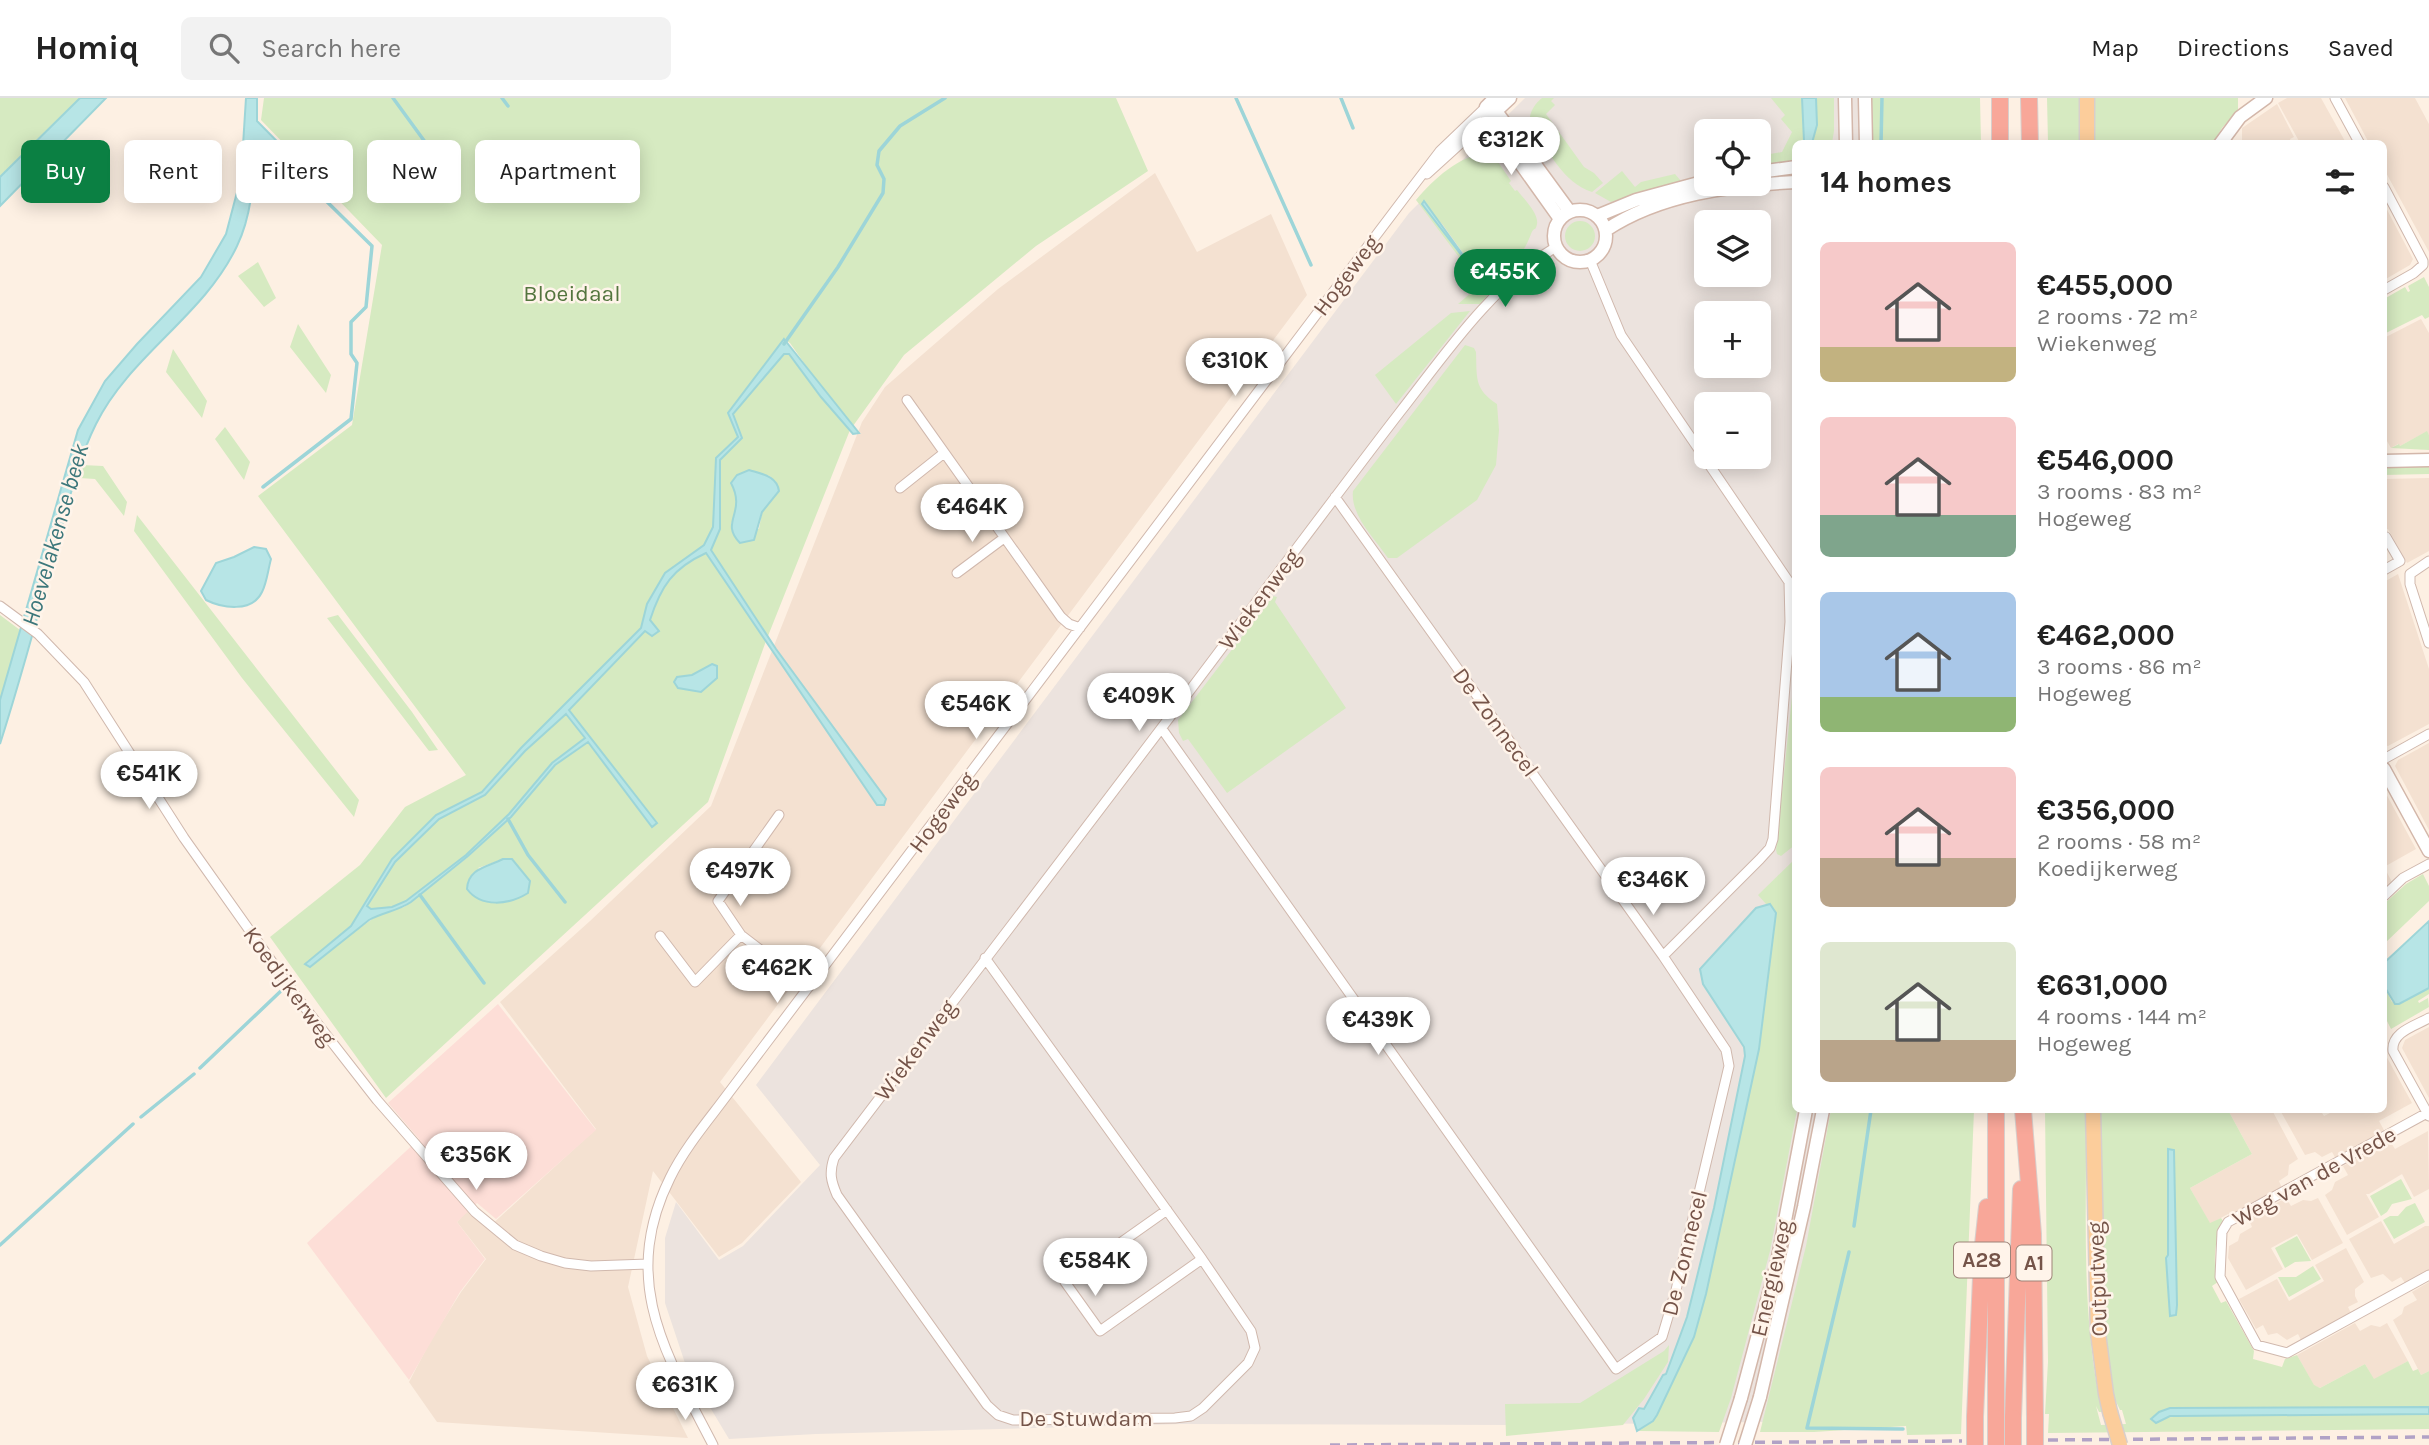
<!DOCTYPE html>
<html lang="en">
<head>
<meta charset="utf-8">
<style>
	body { margin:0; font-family:Karla,sans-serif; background:#f2f2f2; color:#222; height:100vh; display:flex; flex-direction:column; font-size:26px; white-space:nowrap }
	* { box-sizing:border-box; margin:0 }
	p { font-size:23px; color:#767676 }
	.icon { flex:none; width:38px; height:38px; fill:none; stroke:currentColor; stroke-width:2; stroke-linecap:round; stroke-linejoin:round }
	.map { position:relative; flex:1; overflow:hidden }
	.drawer { position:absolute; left:1792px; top:42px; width:595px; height:973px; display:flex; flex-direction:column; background:#fff; border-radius:10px; box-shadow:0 4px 18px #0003 }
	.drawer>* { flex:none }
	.top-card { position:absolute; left:21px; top:42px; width:665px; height:63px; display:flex; gap:14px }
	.buttons { position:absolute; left:1694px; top:21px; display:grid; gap:14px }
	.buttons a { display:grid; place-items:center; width:77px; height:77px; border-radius:10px; background:#fff; box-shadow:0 4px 18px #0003; font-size:35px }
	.price { position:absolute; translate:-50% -60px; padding:0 16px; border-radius:24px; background:#fff; color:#222; font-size:23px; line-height:46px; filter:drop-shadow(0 2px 4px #0008) }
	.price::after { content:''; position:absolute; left:50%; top:42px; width:21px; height:16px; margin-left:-10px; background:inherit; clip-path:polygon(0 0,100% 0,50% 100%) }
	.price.on { background:#0b8043; color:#fff }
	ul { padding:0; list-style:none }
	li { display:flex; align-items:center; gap:21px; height:175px; padding:0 28px }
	li span { display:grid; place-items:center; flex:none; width:196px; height:140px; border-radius:10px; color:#555 }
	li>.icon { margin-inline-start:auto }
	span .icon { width:84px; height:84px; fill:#fffc; stroke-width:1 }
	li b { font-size:30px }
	h2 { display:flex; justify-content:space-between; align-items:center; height:84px; padding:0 28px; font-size:30px }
	.pill { padding:0 24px; border-radius:10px; background:#fff; box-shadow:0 4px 18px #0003; font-size:24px; line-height:63px }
	.pill.on { background:#0b8043; color:#fff }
	header { display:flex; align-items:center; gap:42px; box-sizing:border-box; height:98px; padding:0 35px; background:#fff; border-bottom:2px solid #e0e0e0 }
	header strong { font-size:33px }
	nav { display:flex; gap:38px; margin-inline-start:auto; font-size:24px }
	.search { width:490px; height:63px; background:#f2f2f2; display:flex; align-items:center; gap:18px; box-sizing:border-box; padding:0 24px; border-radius:10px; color:#767676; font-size:26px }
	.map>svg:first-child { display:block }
	.residential { fill:#f4e1d1 }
	.commercial { fill:#fdded7 }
	.industrial { fill:#ece3de; fill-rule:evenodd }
	.green { fill:#d6eac1; fill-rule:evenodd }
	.water { fill:#b7e5e6; stroke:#9dd5d8; stroke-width:2; fill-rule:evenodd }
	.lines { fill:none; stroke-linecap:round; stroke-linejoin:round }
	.stream { stroke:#9dd5d8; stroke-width:3.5 }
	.street-casing { stroke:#d0b8ad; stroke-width:11 }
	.secondary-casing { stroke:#d3b7aa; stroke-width:15 }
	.primary-casing { stroke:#d8cfcc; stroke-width:17 }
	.highway-casing { stroke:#d8cfcc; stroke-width:18 }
	.street { stroke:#fff; stroke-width:9 }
	.secondary { stroke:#fff; stroke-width:12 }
	.primary { stroke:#fccd9b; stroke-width:14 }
	.highway { stroke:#f8a799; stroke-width:16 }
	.rail { stroke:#b1a2c6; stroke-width:3.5; stroke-dasharray:10 7; stroke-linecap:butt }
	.secondary-bridge-casing { stroke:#d3b7aa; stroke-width:15; stroke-linecap:butt }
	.primary-bridge-casing { stroke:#d8cfcc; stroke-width:17; stroke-linecap:butt }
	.highway-bridge-casing { stroke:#d8cfcc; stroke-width:18; stroke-linecap:butt }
	.secondary-bridge { stroke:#fff; stroke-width:12 }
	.primary-bridge { stroke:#fccd9b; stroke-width:14 }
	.highway-bridge { stroke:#f8a799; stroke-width:16 }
	.labels { text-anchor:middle; stroke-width:5; stroke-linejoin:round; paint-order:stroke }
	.shield { fill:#fff4ea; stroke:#9e8479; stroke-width:2 }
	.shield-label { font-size:21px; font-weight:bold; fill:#755449 }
	.street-label { font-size:23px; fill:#755449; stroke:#fff4ea }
	.park-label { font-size:23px; fill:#54753e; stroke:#fff4ea }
	.water-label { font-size:24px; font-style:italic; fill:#3c777b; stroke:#fff4ea }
</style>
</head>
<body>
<header>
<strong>Homiq</strong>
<div class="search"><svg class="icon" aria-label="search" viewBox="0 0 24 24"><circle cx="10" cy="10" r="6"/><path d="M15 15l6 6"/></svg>Search here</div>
<nav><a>Map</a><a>Directions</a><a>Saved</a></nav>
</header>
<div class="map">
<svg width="2429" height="1347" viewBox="0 0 2429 1347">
	<rect width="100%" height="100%" fill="#fdf0e3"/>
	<path class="residential" d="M2287 0H2321L2346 45H2300L2278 5Z
		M2345 0H2415L2429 26V154L2384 71V46L2369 45Z
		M2277 6 2294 39 2290 41 2292 45H2242V30Z
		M1155 75 1197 154 1271 116 1307 197 720 984 801 1084 742 1145 719 1159 653 1073 628 1189 647 1258 688 1340 437 1324 409 1284 431 1242 461 1194 486 1161 457 1124 467 1113 488 1130 596 1031 500 904 590 823 711 708 862 324 885 289 998 191Z
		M2384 106 2413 161 2410 167 2384 182Z
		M2421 221 2429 235V337L2426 334 2400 348 2398 346 2391 350 2384 338V240Z
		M2429 380V453L2407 465 2388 431 2384 432V381Z
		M2398 476 2429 571V626L2388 648 2384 647V484Z
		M2429 645V732L2395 668 2398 662Z
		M2384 692 2416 751 2384 769 2392 784 2384 792Z
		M2429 929V1000L2402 950 2405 942Z
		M2385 956 2412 1005 2379 1023 2385 1034 2336 1061 2332 1054 2322 1059 2315 1054 2305 1057 2280 1012H2320L2324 1018 2336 1012H2384V957Z
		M2228 1012H2272L2298 1061 2289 1067 2288 1077 2279 1083 2282 1090 2230 1118 2228 1116 2210 1126 2190 1090 2252 1056Z
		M2428 1033 2429 1091 2414 1099 2402 1076 2369 1096H2366L2379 1119 2347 1137 2325 1097 2332 1092 2335 1084 2348 1077 2343 1068 2390 1043 2395 1051Z
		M2286 1100 2291 1108 2303 1102 2311 1103 2318 1100 2343 1145 2312 1162 2297 1136 2271 1150 2283 1171 2246 1192 2228 1160 2229 1148 2238 1143 2240 1136 2252 1129 2248 1120Z
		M2381 1123 2394 1146 2425 1128H2429V1172L2405 1185 2401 1179 2392 1184 2383 1176 2371 1180 2349 1141Z
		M2346 1150 2364 1184 2355 1191V1198L2358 1204 2348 1209 2351 1215 2301 1242 2298 1236 2287 1242 2277 1235 2268 1237 2263 1227 2256 1231 2239 1201 2277 1181 2289 1203 2324 1183 2315 1167Z
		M2429 1184V1273L2421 1277 2393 1222 2402 1216 2404 1209 2417 1202 2412 1194Z
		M2355 1225 2360 1233 2371 1227 2380 1229 2387 1225 2408 1263 2374 1282 2365 1266 2320 1290 2314 1288 2297 1257Z"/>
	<path class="commercial" d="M498 906 596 1032 496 1121 477 1105 457 1124 485 1161 460 1194 409 1282 307 1145 419 1041 388 1005Z"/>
	<path class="industrial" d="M1525 0H1952L1953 45 1796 46V1012H1942L1936 1322 1514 1327 1181 1326 816 1336 729 1341 687 1271 665 1205V1140L676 1104 719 1162 743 1148 820 1067 756 987 1409 115ZM1706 33H1759V86H1706ZM1706 124H1759V177H1706ZM1706 215H1759V268H1706ZM1706 306H1759V359H1706Z"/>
	<path class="green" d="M0 0H80L0 79Z
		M264 0H1116L1148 73 1036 148 904 257 853 328 823 292 790 245 784 241 728 315 738 340 716 360 713 429 704 447 665 475 647 506 641 530 521 650 482 694 436 717 392 761 351 828 306 866 380 816 404 809 411 804 468 759 511 719 555 667 589 643 652 729 656 725 569 612 645 533H659L650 522C661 487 673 470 707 455L766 543 708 704 386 1000 270 839 360 767 405 709 466 677 258 398 352 327 382 147 261 22ZM503 761 525 797 478 770Z
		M1542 0H1554L1551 3 1555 7 1546 16 1584 69 1594 75 1603 85 1592 94C1563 85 1548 52 1531 27 1527 18 1534 6 1542 0Z
		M1771 0H1834V33L1832 45 1796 46 1795 66 1759 71V58L1782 54 1792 34 1781 21 1785 17Z
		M1872 0H1980L1981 45H1873Z
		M2047 0H2082L2081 45H2048Z
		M2094 0H2238V12L2222 30 2213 45 2093 46Z
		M1488 55 1494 58 1511 83 1509 85 1515 93 1517 92C1523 100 1539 115 1537 126 1535 135 1535 127 1531 136 1528 144 1524 152 1518 160L1512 152 1508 156 1518 161 1480 206H1458L1480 187 1416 102C1434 81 1459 57 1488 55ZM1422 105 1443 127 1486 187 1484 189Z
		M1622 73 1635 89 1641 84 1675 76 1681 83 1611 104 1595 95Z
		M1565 138a15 15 0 1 1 30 0a15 15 0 1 1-30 0Z
		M258 164 276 200 264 209 238 178Z
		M2424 179 2429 189V219L2425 221 2422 217 2384 236V201L2405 189 2408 194 2410 193 2408 188Z
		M1470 213 1396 306 1375 277 1451 215Z
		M298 226 331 277 326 295 290 249Z
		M1465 247 1474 250 1476 254C1477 280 1474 291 1497 306L1499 332 1496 367 1477 402 1397 460H1388C1375 441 1350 417 1353 393Z
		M173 251 207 303 202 320 166 274Z
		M789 255 821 299 850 332 768 538 711 452 720 431V362L742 340 733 316 784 256ZM749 373 770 378 779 393 762 414 759 431 731 426C738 410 739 401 731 385L737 377Z
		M225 329 250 364 244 382 215 341Z
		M2427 333 2429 337V352L2391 350 2399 346 2400 348Z
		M82 367 103 368 127 404 124 418 95 381 79 380Z
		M2429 368V376L2384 377V369Z
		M137 417 359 702 354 719 242 580 134 433Z
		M1273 498 1277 499 1275 504 1346 610 1227 695 1188 641 1183 643 1179 635 1178 622Z
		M0 517 20 532 0 602Z
		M338 517 412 614 438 652 429 653 327 520Z
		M1795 570V747L1781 758 1777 756 1776 752Z
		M566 615 586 640 552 665 509 716 466 757 406 803 392 809 370 811 367 808 395 764 439 721 485 697 525 653Z
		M1795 761 1797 1012 1770 1153 1731 1300 1719 1334 1639 1333 1641 1329 1650 1325 1657 1317 1694 1239 1706 1196 1759 951 1776 815 1770 806H1766L1758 797Z
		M2423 776 2429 788V803L2384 846V806L2406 786Z
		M2384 888 2392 904 2400 906 2429 890V896L2418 903 2419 905 2428 900 2429 909 2391 931 2384 917Z
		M1831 1012H1974L1961 1336 1907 1337 1906 1328 1814 1334H1760L1806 1148Z
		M2045 1012H2086C2087 1112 2080 1215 2102 1314H2099L2096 1308 2101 1327 2126 1326 2122 1312H2120L2112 1295 2104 1237 2099 1012H2228L2252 1056 2190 1090 2210 1125 2221 1120 2223 1123C2215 1138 2212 1168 2218 1184L2212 1188 2221 1205 2226 1203 2254 1253 2253 1261 2282 1269 2285 1261 2297 1257 2314 1287 2320 1290 2365 1266 2374 1281 2408 1263 2413 1273 2418 1271 2421 1277 2429 1273V1309L2169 1310 2163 1312 2151 1320 2219 1317 2429 1316V1331L2048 1335 2049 1316H2045L2048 1264Z
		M2401 1081 2412 1101 2392 1106 2387 1114 2381 1118 2370 1098Z
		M2415 1105 2425 1124 2394 1141 2383 1122 2390 1118H2398L2406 1109Z
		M2297 1138 2311 1163 2295 1164 2285 1170 2275 1150Z
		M2313 1168 2321 1181 2289 1199 2278 1179H2296Z
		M1669 1247 1668 1264 1644 1301 1623 1327 1506 1338 1505 1306 1580 1305 1664 1253Z"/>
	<path class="water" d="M80 0H106L0 108V79Z
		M246 0H257V23L322 89 310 99 255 50C254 83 251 119 237 148 204 218 130 257 96 326 77 364 68 407 57 447 39 514 21 580 0 646V602L78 332 105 283 137 246 201 179 226 136 241 79Z
		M1802 0H1816L1817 27 1812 45H1805L1804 43Z
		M1424 103 1486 189 1422 106Z
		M784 241 859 335 853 336 821 299 789 256H784L733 316 742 340 720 362V431L711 452 776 551 886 701 884 707H877L706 455C673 470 661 488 650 522L659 533 652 538 645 533 569 612 657 725 652 729 588 644 555 667 511 719 468 758 411 804C398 813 383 814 369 822L310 869 305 866 351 828 392 761 436 717 482 694 521 650 641 530 647 506 665 475 704 447 713 429 716 360 738 339 728 315ZM566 616 585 640 552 665 509 716 466 757 406 803 392 809 371 811 367 808 395 764 439 721 485 697 525 653Z
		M749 372C762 376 777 378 779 393L762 414 754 442 740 445C719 424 747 415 731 385L737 377Z
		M254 449 266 451 271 461C268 472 267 484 262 494 252 515 222 510 206 502L201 493 216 465 234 459Z
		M712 566 717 568V580L701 594 678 590 674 584 677 579 692 577Z
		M503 761H512L530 783 528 795C509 807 481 810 467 791 468 770 488 769 503 761Z
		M1770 806 1776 815 1759 951 1706 1196 1694 1239 1657 1317 1653 1323 1637 1333 1633 1320 1639 1310 1644 1311 1663 1277 1666 1276 1687 1219 1714 1110 1745 958 1744 949 1703 886 1700 871 1756 810Z
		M2429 823V890L2399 906H2395L2384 888V865Z
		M2168 1051 2174 1052 2177 1207 2176 1217 2170 1218 2166 1160 2168 1157Z
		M2429 1309V1316L2178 1318H2170L2156 1325 2151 1321 2159 1314 2170 1310Z"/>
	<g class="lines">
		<path class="stream" d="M393 0 428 48
			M502 0 508 8
			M1236 0 1311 167
			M1341 0 1353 30
			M1881 46 1882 0
			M784 246 838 169 883 95 884 81 877 67 879 53 900 28 945 0
			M263 389 351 321 357 265 351 256V224L366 209 372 148 313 90
			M508 721 528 757 565 804
			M420 797 484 885
			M200 970 283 891
			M141 1019 194 976
			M1854 1128 1871 1012
			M0 1147 133 1026
			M1849 1154 1807 1330 1903 1331"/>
		<g class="street-casing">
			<path id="street" d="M2335 0 2360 46
				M1427 76 1492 17
				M2384 89 2423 163V167L2414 175 2384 192
				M1590 162 1621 237 1789 484 1790 524 1773 741 1770 750 1760 761 1663 858
				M907 302 1061 519 1069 526 1080 530
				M900 390 944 355
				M2384 440 2386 439 2400 463 2384 472
				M957 475 1004 440
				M2410 476V486L2429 545
				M2410 476 2429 463
				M0 508 38 536 84 584 184 740 299 902 377 1002 475 1114 515 1147 541 1158 565 1165 591 1168 648 1166
				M1162 631 1616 1271 1662 1239 1676 1192 1729 968 1726 952 1663 858 1335 399
				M2384 661 2429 636
				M779 717 718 803 741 837 809 889
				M2384 798 2403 780 2429 766
				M660 838 695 884 741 837
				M985 860 1202 1161 1251 1233 1255 1250 1248 1265 1203 1310 1191 1318 1175 1320 1013 1322 998 1317 987 1307 837 1097C831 1083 829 1075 834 1060 979 869 1126 679 1269 487 1313 429 1356 371 1400 314 1446 255 1491 188 1556 149
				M2429 920C2415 928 2391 934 2393 953L2429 1018
				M2427 1015 2228 1124 2222 1134 2220 1179 2257 1247 2287 1255 2429 1177
				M1167 1112 1065 1184 1100 1233 1202 1161
				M713 1347C666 1256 619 1183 670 1080 682 1055 701 1031 718 1009L1408 95 1440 53 1486 9"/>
		</g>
		<g class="secondary-casing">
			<path id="secondary" d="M1495 0 1486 9 1488 20 1560 121
				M1845 0 1846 46
				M1865 0 1866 46
				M1486 9 1496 13 1570 114
				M1496 13 1510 0
				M2220 46 2240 19 2266 0
				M1759 74 1796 69
				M1554 138a26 26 0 1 1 52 0a26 26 0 1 1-52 0Z
				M1597 118 1636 102 1706 83
				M1606 132C1660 96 1732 87 1796 84
				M2384 363 2429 362
				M2384 671 2429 753
				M1760 1299 1804 1109 1823 1012
				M1741 1300 1777 1165 1806 1012"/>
		</g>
		<g class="primary-casing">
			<path id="primary" d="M2087 46V0
				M2093 1012 2098 1235 2106 1296 2110 1314"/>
		</g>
		<g class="highway-casing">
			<path id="highway" d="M2000 0V46
				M2029 0 2030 46
				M1996 1012V1320
				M2023 1012 2033 1136 2035 1320
				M1975 1319 1982 1156 1987 1109
				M2013 1320 2021 1091"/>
		</g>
		<use href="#street" class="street"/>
		<use href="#secondary" class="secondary"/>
		<use href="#primary" class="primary"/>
		<use href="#highway" class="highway"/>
		<path class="rail" d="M2048 1342 2429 1339
			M1330 1347 1962 1343"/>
		<g class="secondary-bridge-casing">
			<path id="secondary-bridge" d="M1726 1347 1741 1300
				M1745 1347 1760 1299"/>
		</g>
		<g class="primary-bridge-casing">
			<path id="primary-bridge" d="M2110 1314 2120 1347"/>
		</g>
		<g class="highway-bridge-casing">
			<path id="highway-bridge" d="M2035 1320V1347
				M1975 1347V1319
				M1996 1347V1320
				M2013 1347V1320"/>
		</g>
		<use href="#secondary-bridge" class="secondary-bridge"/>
		<use href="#primary-bridge" class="primary-bridge"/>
		<use href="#highway-bridge" class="highway-bridge"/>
	</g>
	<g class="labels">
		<g class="shield">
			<rect x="1954" y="1144.5" width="56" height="35" rx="5"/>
			<rect x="2016.5" y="1147.5" width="35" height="35" rx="5"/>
		</g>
		<g class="shield-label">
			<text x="1982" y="1169">A28</text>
			<text x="2034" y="1172">A1</text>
		</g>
		<g class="street-label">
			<text transform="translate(1346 177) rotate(-53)" y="8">Hogeweg</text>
			<text transform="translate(1259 501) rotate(-53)" y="8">Wiekenweg</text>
			<text transform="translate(1496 624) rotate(54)" y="8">De Zonnecel</text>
			<text transform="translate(942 714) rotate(-53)" y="8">Hogeweg</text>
			<text transform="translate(290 888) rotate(54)" y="8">Koedijkerweg</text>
			<text transform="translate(915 952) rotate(-53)" y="8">Wiekenweg</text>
			<text transform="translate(2314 1078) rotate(-29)" y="8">Weg van de Vrede</text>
			<text transform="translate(1684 1155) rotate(-76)" y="8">De Zonnecel</text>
			<text transform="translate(1771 1180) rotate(-77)" y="8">Energieweg</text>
			<text transform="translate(2097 1181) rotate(-92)" y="8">Outputweg</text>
			<text x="1086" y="1328">De Stuwdam</text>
		</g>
		<g class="park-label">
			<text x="572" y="203">Bloeidaal</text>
		</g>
		<g class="water-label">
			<text transform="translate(55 437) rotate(-74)" y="8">Hoevelakense beek</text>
		</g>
	</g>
</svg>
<div class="buttons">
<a><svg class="icon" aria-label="locate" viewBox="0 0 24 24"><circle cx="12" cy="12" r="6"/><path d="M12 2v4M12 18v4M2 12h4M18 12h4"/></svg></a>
<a><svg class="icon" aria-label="layers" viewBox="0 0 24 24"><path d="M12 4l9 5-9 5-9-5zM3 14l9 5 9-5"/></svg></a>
<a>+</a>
<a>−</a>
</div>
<b class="price" style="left:1511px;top:79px">€312K</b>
<b class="price on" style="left:1505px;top:211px">€455K</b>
<b class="price" style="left:1235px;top:300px">€310K</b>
<b class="price" style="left:972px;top:446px">€464K</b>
<b class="price" style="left:1139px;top:635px">€409K</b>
<b class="price" style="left:976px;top:643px">€546K</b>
<b class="price" style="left:149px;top:713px">€541K</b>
<b class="price" style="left:740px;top:810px">€497K</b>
<b class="price" style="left:1653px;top:819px">€346K</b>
<b class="price" style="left:777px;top:907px">€462K</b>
<b class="price" style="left:1378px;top:959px">€439K</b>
<b class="price" style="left:476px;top:1094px">€356K</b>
<b class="price" style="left:1095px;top:1200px">€584K</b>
<b class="price" style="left:685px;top:1324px">€631K</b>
<div class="top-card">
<a class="pill on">Buy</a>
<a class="pill">Rent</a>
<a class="pill">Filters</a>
<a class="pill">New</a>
<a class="pill">Apartment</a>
</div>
<section class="drawer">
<h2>14 homes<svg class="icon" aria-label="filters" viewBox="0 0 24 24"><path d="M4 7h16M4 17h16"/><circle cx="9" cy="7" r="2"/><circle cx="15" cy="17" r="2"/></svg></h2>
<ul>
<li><span style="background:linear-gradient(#f6c9c9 75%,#c2b280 0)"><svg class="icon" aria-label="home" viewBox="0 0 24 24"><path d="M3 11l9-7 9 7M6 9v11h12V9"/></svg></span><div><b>€455,000</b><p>2 rooms · 72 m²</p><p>Wiekenweg</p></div></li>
<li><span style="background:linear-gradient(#f6c9c9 70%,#7fa58c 0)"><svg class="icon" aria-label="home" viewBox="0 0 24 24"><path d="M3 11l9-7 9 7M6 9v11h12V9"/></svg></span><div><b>€546,000</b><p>3 rooms · 83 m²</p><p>Hogeweg</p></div></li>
<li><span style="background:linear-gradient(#a9c7e8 75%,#8fb573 0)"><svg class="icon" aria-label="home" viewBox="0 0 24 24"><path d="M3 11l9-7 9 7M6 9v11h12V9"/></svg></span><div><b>€462,000</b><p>3 rooms · 86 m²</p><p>Hogeweg</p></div></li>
<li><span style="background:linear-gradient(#f6c9c9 65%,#b9a48a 0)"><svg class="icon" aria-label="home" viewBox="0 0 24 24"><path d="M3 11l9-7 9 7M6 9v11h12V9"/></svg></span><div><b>€356,000</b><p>2 rooms · 58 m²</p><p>Koedijkerweg</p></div></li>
<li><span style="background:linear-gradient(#dfe7d0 70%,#b9a48a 0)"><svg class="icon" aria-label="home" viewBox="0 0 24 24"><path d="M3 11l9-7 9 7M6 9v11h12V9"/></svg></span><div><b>€631,000</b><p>4 rooms · 144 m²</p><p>Hogeweg</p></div></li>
</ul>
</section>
</div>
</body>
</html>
